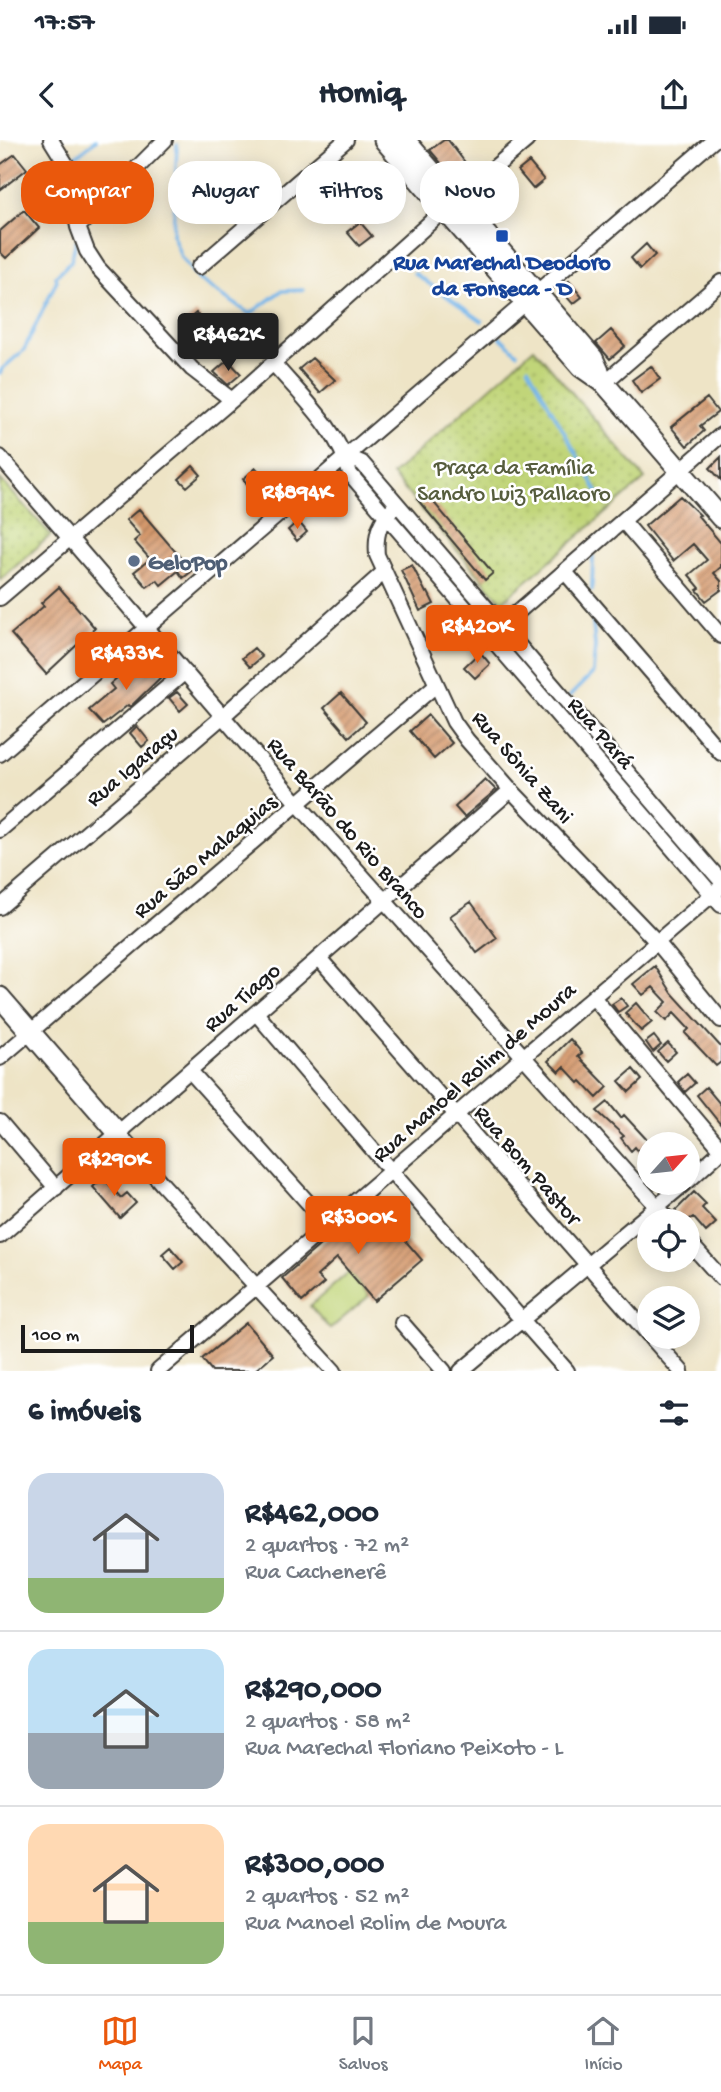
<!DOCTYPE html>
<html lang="pt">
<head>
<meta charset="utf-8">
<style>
	body { margin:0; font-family:"Gochi Hand",sans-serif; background:#f2f2f3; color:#1f2937; height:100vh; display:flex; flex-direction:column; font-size:26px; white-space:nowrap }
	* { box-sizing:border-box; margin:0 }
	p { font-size:23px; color:#747a83 }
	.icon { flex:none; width:38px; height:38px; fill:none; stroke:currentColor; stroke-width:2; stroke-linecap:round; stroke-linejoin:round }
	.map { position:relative; height:1231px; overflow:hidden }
	.details { display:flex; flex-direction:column; background:#fff; flex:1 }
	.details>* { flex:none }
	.hud { position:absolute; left:21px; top:21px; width:679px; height:63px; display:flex; gap:14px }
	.needle { width:46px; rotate:63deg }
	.tools { position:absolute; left:637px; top:992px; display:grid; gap:14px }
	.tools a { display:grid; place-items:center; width:63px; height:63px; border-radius:50%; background:#fff; box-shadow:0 4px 18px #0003; font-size:35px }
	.scale { position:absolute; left:21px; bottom:18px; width:173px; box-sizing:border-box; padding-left:7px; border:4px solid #1c1c1c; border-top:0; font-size:19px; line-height:24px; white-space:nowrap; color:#1c1c1c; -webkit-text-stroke:5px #fff; paint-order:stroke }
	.price { position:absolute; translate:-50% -60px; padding:0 16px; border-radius:7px; background:#ea580c; color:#fff; font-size:23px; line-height:46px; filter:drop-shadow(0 2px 4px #0008) }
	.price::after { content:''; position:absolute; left:50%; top:42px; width:21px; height:16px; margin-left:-10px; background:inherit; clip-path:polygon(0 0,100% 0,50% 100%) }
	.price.active { background:#222; color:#fff }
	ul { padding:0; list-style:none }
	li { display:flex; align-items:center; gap:21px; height:175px; padding:0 28px }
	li+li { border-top:2px solid #e0e1e3 }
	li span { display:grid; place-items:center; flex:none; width:196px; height:140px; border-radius:21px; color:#555 }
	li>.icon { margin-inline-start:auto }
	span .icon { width:84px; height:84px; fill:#fffc; stroke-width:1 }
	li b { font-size:30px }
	h2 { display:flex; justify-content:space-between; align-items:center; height:84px; padding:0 28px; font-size:30px }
	.chip { padding:0 24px; border-radius:28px; background:#fff; box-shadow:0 4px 18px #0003; font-size:24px; line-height:63px }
	.chip.active { background:#ea580c; color:#fff }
	.status { display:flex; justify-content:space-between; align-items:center; height:49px; padding:0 35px; background:#fff; direction:ltr }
	.status svg { height:19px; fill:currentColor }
	header { display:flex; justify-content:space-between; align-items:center; height:91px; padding:0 28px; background:#fff; font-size:32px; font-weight:700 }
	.dock { display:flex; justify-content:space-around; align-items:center; height:98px; border-top:2px solid #e0e1e3; background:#fff; font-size:19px; color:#747a83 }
	.dock a { display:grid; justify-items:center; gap:4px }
	.dock .active { color:#ea580c }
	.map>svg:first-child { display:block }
	.grass { fill:url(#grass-dots); stroke:#6e784a; stroke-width:2 }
	.pitch { fill:#c1d579; stroke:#6e784a; stroke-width:2 }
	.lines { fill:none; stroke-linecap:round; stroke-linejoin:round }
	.stream { stroke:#76b6ea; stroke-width:3.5 }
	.building { fill:url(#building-hatch) }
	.street-casing { stroke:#3c3a36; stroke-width:18 }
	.secondary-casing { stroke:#3c3a36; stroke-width:23 }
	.street { stroke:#fff; stroke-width:14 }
	.secondary { stroke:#fff; stroke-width:19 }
	.transit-dot { fill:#1a4fb4; stroke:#fff; stroke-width:2.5 }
	.service-dot { fill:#5c6f8a; stroke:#fff; stroke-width:2.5 }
	.labels { text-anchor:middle; stroke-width:5; stroke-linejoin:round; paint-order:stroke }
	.transit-label { font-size:23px; font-weight:bold; fill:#164399; stroke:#fff }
	.park-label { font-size:23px; fill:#565d3d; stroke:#fff }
	.service-label { font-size:23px; font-weight:bold; fill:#4e5e75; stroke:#fff; text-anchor:start }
	.street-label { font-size:23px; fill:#1c1c1c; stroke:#fff }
</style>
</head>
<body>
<div class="status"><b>17:57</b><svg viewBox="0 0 49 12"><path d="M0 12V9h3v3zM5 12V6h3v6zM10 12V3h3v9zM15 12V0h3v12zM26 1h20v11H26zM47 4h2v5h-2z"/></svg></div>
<header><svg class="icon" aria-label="back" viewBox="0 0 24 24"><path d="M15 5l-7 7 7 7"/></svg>Homiq<svg class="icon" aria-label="share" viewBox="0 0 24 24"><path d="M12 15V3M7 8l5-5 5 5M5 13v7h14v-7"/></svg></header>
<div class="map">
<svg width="721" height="1231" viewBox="0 0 721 1231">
	<defs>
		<pattern id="grass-dots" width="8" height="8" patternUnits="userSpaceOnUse" patternTransform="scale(1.75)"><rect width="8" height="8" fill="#c1d579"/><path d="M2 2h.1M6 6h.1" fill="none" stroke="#a5b668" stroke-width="1.8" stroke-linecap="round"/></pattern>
		<pattern id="building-hatch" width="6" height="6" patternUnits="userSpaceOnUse" patternTransform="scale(1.75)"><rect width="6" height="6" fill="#d4986c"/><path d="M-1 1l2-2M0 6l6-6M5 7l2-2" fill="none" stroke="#ab7b58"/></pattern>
	</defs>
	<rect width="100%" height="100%" fill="#fff"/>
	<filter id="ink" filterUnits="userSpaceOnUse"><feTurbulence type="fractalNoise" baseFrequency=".0143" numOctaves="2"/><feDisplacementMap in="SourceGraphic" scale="14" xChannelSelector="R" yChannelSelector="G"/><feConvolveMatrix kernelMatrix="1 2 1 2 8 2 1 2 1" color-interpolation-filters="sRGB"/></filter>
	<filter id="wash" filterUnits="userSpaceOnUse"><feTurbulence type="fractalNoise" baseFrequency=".00686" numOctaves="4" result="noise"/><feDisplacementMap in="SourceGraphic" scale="28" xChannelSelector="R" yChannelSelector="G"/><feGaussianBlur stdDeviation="1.57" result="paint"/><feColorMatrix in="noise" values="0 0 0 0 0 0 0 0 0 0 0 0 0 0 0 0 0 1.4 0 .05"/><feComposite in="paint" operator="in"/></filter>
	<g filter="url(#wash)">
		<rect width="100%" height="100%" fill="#eee4c6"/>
		<path class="grass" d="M534 208 645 339 502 462 392 335Z
			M0 339 51 395 0 440Z"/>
		<path class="pitch" d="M349 1132 369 1156 330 1189 310 1166Z"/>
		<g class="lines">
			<path class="stream" d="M177 5 173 95 181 117 198 139 250 174 281 151 303 150
				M70 21 96 0
				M414 133 482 181
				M500 197 517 213
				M528 227 601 358
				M0 234 2 229 24 210 57 140 55 137 71 121 76 101
				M592 450 593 416
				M570 556 593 533 595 506 592 473"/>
		</g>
		<g id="blocks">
			<path class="building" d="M444 0H448L467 25 452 36 430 10Z
				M15 14 27 29 0 50V25Z
				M529 22 544 40 533 49 518 31Z
				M374 31 385 44 360 66 349 53Z
				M24 70 39 88 6 118 0 112V91Z
				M360 82 372 96 359 106 347 92Z
				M646 104 655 115 640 129 631 118Z
				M569 141 582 157 573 164 560 149Z
				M196 173 207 186 192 200 180 187Z
				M611 190 625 206 610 219 596 203Z
				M312 218 335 240 320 253 299 229Z
				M228 220 241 234 228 245 214 232Z
				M651 226 660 239 641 253 632 240Z
				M707 258 718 272 700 286 704 291 687 306 671 287Z
				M721 317V340L710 328Z
				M193 326 201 335 187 347 179 339Z
				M256 328 273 347 260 359 243 339Z
				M425 352 493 433 485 440 417 359Z
				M680 356 700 375 698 376 721 403V427L714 433 721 441V450L706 461 697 450 700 448 689 435 707 420 693 404 673 421 645 386Z
				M139 369 192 431 183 438 178 431 161 445 157 440 147 447 134 432 150 419 134 401 140 396 126 380Z
				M298 381 307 392 297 401 288 390Z
				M412 425 426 453 428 452 434 464 420 471 401 430Z
				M59 447 95 488 46 534 11 494 44 466 41 463Z
				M254 508 262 517 250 527 242 518Z
				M480 512 490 524 475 538 464 527Z
				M148 520 162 536 130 567 128 565 103 585 89 570 114 549 110 544 119 536 121 538 133 527 136 530Z
				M177 552 188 564 180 571 169 558Z
				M341 553 366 582 349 597 324 568Z
				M428 575 452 603 434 619 410 591Z
				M137 586 149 601 142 607 130 593Z
				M485 639 496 650 464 677 455 667Z
				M471 762 497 798 477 813 450 776Z
				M655 826 672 853 721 907V922L716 926 685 893 689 889 674 873 666 881 657 872 667 862 653 847 643 855 633 844Z
				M621 858 627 866 618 872 612 864Z
				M636 863 652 882 641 891 625 873Z
				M654 896 661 905 653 912 646 902Z
				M570 899 582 913 578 916 608 947 597 958 581 941 579 943 564 927 559 932 548 921Z
				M668 903 676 912 666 921 658 912Z
				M633 929 642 940 629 952 619 941Z
				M687 934 695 943 685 952 678 942Z
				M706 947 721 965V985L697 955Z
				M608 962 621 978 624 975 649 1002V1025L635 1007 631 1011 621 998 624 996 597 971Z
				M103 1037 121 1058 127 1053 136 1063 120 1078 93 1047Z
				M694 1052 706 1064 702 1068 716 1083 706 1092 693 1077 685 1082 675 1071Z
				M371 1061 422 1120 374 1161 337 1118 317 1136 324 1143 302 1162 282 1138Z
				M170 1107 183 1122 175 1129 162 1114Z
				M246 1183 273 1215 254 1231H212L202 1219Z"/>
		</g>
	</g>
	<g filter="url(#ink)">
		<use href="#blocks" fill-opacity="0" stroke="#3c3a36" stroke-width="2"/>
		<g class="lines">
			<g class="street-casing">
				<path id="street" d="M51 0 66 24 78 87 87 111 98 128 192 229 232 260
					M78 87 165 0
					M199 127 346 0
					M273 223C301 256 340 291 350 334L721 765
					M604 243 721 142
					M346 316 362 323 721 741
					M0 317 298 664 671 1082
					M397 364C380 380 375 392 377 415L454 582 467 600 511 650 657 802 721 880
					M623 381 721 496
					M565 432 721 613
					M0 458 232 260 444 70 527 0
					M496 491 721 295
					M0 614 714 0
					M0 690 185 532
					M0 767 222 577 384 432
					M319 818 649 1195
					M593 857 721 1009
					M256 873 391 1031 567 1231
					M0 918 436 545
					M190 931 328 1085
					M0 982 56 1048
					M119 994 163 1045 334 1231
					M688 1041 721 1011
					M0 1096 511 650
					M688 1101 721 1138
					M402 1183 444 1231
					M651 1197 681 1231
					M158 1231 721 747
					M461 1231 685 1043"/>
			</g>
			<g class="secondary-casing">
				<path id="secondary" d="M384 0 581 227 604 243 721 378
					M405 0 593 218 604 242
					M0 857 119 994"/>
			</g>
			<use href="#street" class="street"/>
			<use href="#secondary" class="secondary"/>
		</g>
	</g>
	<rect class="transit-dot" x="495" y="89" width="14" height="14" rx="3.5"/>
	<circle class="service-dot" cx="134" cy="421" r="7"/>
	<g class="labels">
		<g class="transit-label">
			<text x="502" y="129">Rua Marechal Deodoro<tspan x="502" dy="26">da Fonseca - D</tspan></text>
		</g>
		<g class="park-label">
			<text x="514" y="334">Praça da Família<tspan x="514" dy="26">Sandro Luiz Pallaoro</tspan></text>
		</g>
		<g class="service-label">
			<text x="148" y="429">GeloPop</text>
		</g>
		<g class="street-label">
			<text transform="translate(602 592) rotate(49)" y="8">Rua Pará</text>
			<text transform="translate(131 625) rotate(-40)" y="8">Rua Igaraçu</text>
			<text transform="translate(524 626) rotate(49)" y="8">Rua Sônia Zani</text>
			<text transform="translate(349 687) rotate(49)" y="8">Rua Barão do Rio Branco</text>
			<text transform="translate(204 715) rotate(-40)" y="8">Rua São Malaquias</text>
			<text transform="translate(241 856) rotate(-41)" y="8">Rua Tiago</text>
			<text transform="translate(473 931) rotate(-41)" y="8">Rua Manoel Rolim de Moura</text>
			<text transform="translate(529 1024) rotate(49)" y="8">Rua Bom Pastor</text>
		</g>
	</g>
</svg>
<div class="tools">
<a><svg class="needle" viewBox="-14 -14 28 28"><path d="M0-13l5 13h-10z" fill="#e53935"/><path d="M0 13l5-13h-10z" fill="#747a83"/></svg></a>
<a><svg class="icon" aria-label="locate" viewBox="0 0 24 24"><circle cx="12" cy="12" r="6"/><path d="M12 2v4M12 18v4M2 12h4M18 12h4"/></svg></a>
<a><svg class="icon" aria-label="layers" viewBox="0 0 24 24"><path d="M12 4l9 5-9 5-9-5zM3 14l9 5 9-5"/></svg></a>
</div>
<div class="scale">100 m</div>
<b class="price active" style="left:228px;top:233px">R$462K</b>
<b class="price" style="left:297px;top:391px">R$894K</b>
<b class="price" style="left:477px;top:525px">R$420K</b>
<b class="price" style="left:126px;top:552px">R$433K</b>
<b class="price" style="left:114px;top:1058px">R$290K</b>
<b class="price" style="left:358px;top:1116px">R$300K</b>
<div class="hud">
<a class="chip active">Comprar</a>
<a class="chip">Alugar</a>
<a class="chip">Filtros</a>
<a class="chip">Novo</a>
</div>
</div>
<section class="details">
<h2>6 imóveis<svg class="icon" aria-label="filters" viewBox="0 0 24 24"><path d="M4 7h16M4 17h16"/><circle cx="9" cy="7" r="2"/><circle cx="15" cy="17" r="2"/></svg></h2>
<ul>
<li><span style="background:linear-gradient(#c9d6e8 75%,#8fb573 0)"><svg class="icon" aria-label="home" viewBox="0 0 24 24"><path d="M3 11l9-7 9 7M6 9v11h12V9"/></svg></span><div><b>R$462,000</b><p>2 quartos · 72 m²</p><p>Rua Cachenerê</p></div></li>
<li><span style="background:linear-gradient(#bfe0f5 60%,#9aa5b1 0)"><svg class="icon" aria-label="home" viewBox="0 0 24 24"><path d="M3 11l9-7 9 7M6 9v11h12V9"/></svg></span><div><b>R$290,000</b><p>2 quartos · 58 m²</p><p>Rua Marechal Floriano Peixoto - L</p></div></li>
<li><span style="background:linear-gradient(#ffd9b3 70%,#8fb573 0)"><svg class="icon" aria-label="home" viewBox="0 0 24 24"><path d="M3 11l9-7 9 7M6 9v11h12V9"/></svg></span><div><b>R$300,000</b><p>2 quartos · 52 m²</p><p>Rua Manoel Rolim de Moura</p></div></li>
</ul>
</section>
<nav class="dock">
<a class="active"><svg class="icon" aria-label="map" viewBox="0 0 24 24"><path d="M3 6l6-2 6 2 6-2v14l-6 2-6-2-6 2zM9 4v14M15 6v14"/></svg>Mapa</a>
<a><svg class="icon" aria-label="saved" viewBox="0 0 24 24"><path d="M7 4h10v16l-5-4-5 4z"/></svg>Salvos</a>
<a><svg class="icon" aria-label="home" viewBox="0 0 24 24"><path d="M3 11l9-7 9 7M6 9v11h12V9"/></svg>Início</a>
</nav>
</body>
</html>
